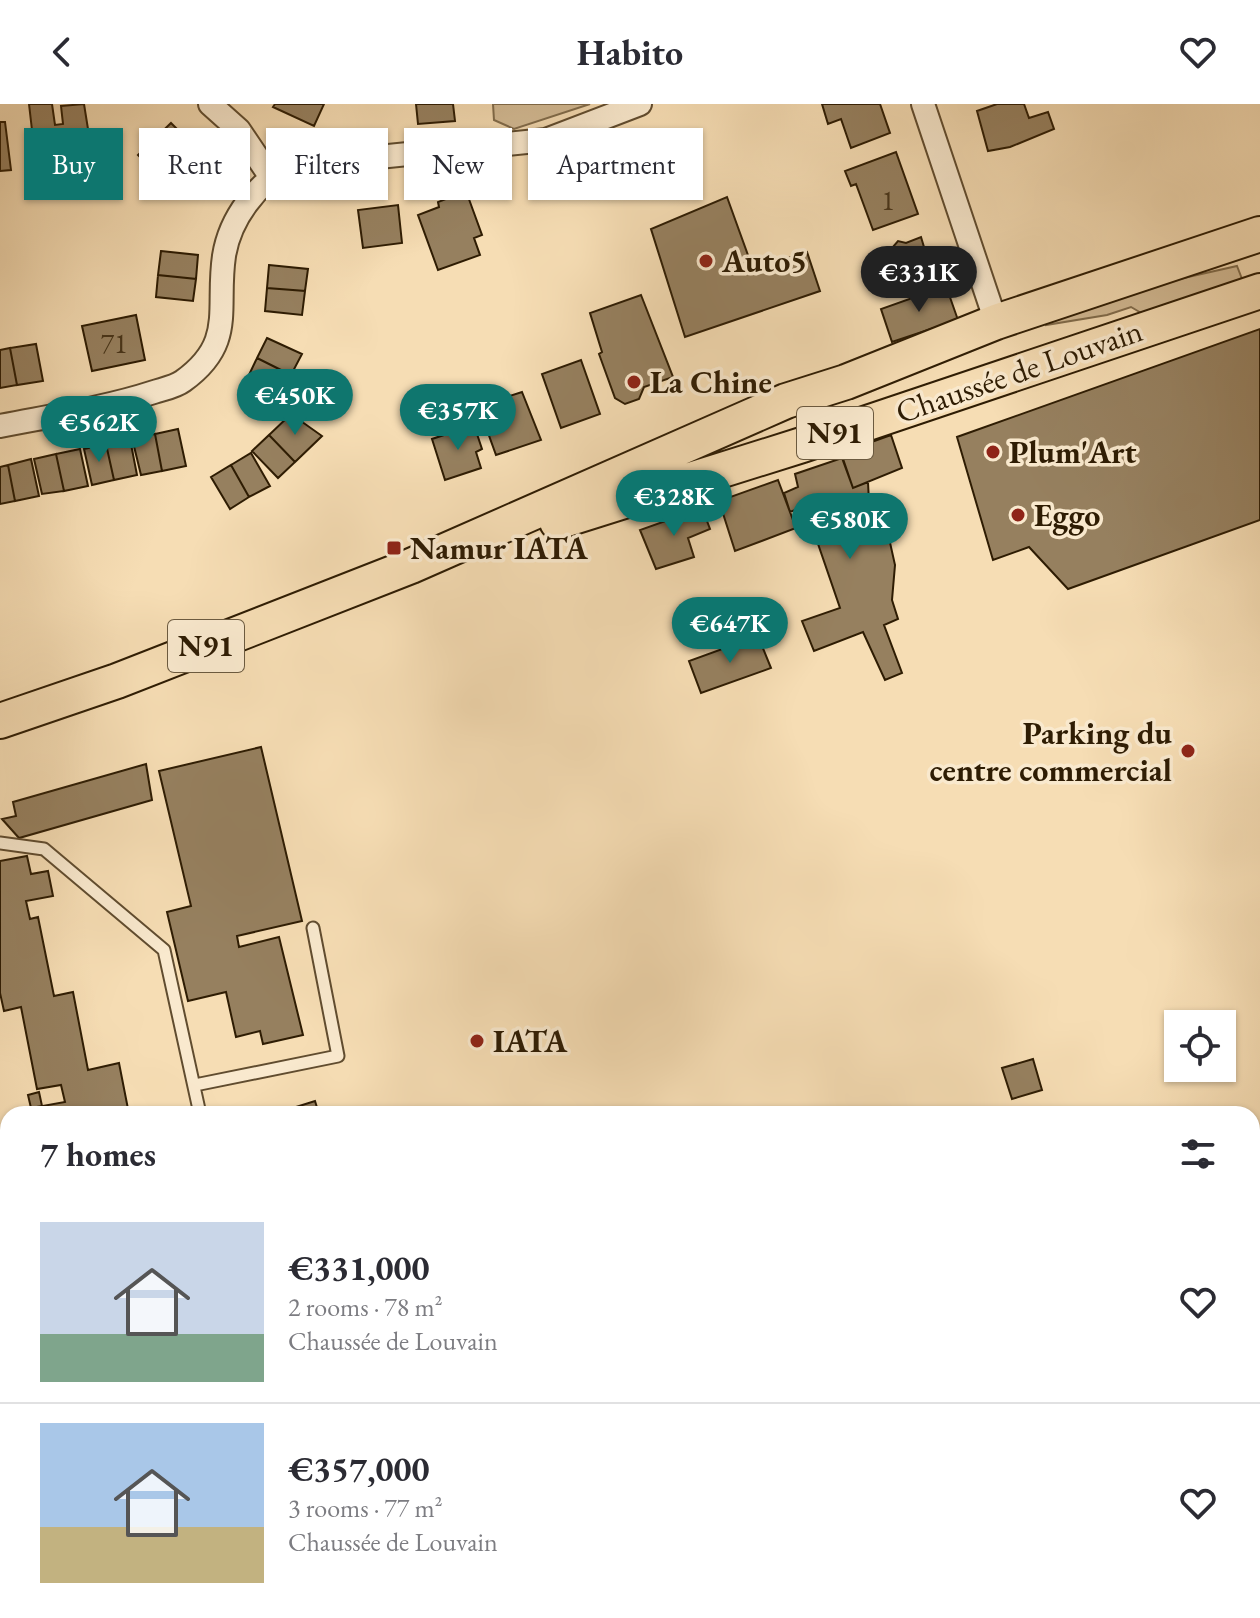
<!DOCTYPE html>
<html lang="en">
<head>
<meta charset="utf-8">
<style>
	body { margin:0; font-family:"EB Garamond",serif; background:#f2f2f3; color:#2b2b33; height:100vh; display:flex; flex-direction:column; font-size:30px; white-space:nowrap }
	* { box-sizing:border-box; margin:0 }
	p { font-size:26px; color:#7c7c81 }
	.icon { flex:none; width:44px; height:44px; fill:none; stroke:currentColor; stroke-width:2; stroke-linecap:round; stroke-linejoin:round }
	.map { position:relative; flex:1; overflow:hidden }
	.side { position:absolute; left:0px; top:1002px; width:1260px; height:512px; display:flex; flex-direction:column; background:#fff; border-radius:24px 24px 0 0; box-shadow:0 2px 6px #0004 }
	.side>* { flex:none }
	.top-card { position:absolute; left:24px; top:24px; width:800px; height:72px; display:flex; gap:16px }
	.fabs { position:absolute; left:1164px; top:906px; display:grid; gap:16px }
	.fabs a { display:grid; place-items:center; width:72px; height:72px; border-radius:0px; background:#fff; box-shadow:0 2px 6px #0004; font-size:40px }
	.price { position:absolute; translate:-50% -68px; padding:0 18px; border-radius:28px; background:#0f766e; color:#fff; font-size:26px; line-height:52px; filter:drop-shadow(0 2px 4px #0008) }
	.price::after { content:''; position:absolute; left:50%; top:48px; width:24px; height:18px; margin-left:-12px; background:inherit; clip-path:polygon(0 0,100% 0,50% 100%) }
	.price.current { background:#222; color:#fff }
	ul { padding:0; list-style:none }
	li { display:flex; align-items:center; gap:24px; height:200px; padding:0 40px }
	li+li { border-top:2px solid #e1e1e2 }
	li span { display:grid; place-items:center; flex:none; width:224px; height:160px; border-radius:0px; color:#555 }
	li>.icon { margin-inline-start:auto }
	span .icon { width:96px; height:96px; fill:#fffc; stroke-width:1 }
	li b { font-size:34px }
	h2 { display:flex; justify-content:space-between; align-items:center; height:96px; padding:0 40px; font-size:34px }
	.chip { padding:0 28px; border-radius:0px; background:#fff; box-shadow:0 2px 6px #0004; font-size:28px; line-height:72px }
	.chip.current { background:#0f766e; color:#fff }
	header { display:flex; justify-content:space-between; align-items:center; height:104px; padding:0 40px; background:#fff; font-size:36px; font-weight:700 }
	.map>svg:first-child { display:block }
	.green { fill:#d4bc96; stroke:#816c4c; stroke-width:2 }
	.building { fill:#96805f; stroke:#2e1c03; stroke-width:2 }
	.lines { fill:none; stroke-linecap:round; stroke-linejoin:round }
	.lane-casing { stroke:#604c2f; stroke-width:15 }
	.street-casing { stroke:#604c2f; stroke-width:26 }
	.primary-casing { stroke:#2e1c03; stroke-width:38 }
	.lane { stroke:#f9e9ce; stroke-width:11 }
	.street { stroke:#f9e9ce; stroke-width:22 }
	.primary { stroke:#f6ddb4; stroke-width:34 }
	.poi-dot { fill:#8f2418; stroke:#f9e9ce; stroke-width:3 }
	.labels { text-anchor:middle; stroke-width:7; stroke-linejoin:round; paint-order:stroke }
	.number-label { font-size:28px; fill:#48351a }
	.shield { fill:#f9e9ce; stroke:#6b5a40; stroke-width:2 }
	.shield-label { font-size:30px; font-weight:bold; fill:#2e1c03 }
	.poi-label { font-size:32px; font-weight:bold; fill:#2e1c03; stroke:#f9e9ce; text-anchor:start }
	.street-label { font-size:32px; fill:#2e1c03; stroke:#f9e9ce }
</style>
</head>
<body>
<header><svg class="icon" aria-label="back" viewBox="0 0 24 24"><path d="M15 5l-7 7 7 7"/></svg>Habito<svg class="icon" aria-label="heart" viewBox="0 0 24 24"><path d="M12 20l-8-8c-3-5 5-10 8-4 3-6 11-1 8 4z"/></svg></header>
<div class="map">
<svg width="1260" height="1514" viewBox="0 0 1260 1514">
	<rect width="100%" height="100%" fill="#f6ddb4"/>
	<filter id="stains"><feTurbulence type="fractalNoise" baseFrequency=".0025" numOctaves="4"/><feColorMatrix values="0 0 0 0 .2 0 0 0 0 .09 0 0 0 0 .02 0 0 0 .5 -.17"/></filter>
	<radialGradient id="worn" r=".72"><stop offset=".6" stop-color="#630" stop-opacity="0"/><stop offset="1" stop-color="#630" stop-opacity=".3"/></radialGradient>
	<path class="green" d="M493 0H590L514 25 494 16Z
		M1237 162 1242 175 1143 210 1131 203 1107 211 1046 221 1045 216 1126 187Z
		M105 1506H205L216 1514H115Z"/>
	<path class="building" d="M29 0H52L55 21 63 20 61 2 84 0 88 25 66 29 67 37 61 38 64 59 32 65 27 36 37 35 36 26H32Z
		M275 0H324L314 22 273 3Z
		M416 0H453L455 17 418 20Z
		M822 0H880L890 29 851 44 841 15 828 20Z
		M997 0H1024L1029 14 1048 8 1054 25 1010 43 988 47 977 7Z
		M0 18H5L11 66 0 67Z
		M171 19 202 50 176 77 163 65 157 70 138 51Z
		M896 48 918 110 873 126 856 80 851 82 845 67Z
		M466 87 482 131 474 134 480 151 438 166 418 111 439 103 438 98Z
		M727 93 753 165 807 148 820 187 685 233 651 125Z
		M398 101 402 139 363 144 358 106Z
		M921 133 932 170 916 182 891 185 875 150 893 143 898 137 906 139Z
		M161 147 198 151 196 175 158 171Z
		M269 161 308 165 305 187 267 184Z
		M158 171 196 175 193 197 156 193Z
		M946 182 958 216 892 238 881 205Z
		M267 184 305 187 302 211 265 207Z
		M641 191 673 273 644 283 639 295 625 300 615 294 599 250 602 248 590 209Z
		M136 211 145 256 92 267 82 222Z
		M1260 225V416L1068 485 1029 443 993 456 957 333Z
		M267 234 302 250 291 271 257 254Z
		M36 240 43 277 17 281 10 244Z
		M10 244 17 281 0 284V246Z
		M257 254 291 271 281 292 247 275Z
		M581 256 600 310 561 324 542 270Z
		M522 288 541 336 496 351 482 312 504 304 500 295Z
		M291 310 322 332 295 358 269 331Z
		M474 321 482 345 476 348 481 364 445 376 432 335Z
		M178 325 186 362 162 367 155 330Z
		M155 330 162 367 141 371 132 334Z
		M269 331 295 358 278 374 252 347Z
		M891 331 902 364 853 384 841 349Z
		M130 335 137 371 114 376 106 340Z
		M106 340 114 376 92 381 84 345Z
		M80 345 88 382 64 387 56 350Z
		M251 349 270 382 249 393 231 361Z
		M56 350 64 387 42 390 34 355Z
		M842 354 853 384 868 378 869 398 889 434 895 461 892 496 898 515 884 521 902 569 885 576 863 528 814 547 802 517 840 504 805 402 790 408 784 389 798 383 795 370Z
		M31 355 39 392 15 397 8 361Z
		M8 361 15 397 0 400V363Z
		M231 361 249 393 230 405 211 373Z
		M778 376 796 424 735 447 719 397Z
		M702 404 710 425 688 434 694 453 656 465 640 426Z
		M758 532 771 564 701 589 689 557Z
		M261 643 302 817 237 832 239 843 279 833 303 931 263 940 260 927 236 933 226 888 188 897 167 808 191 802 159 667Z
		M146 660 152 696 19 734 2 715 16 712 13 698Z
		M27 752 31 770 48 767 53 792 26 797 30 815 38 813 54 892 73 888 88 966 119 959 129 1010H27L26 1005 65 998 61 981 37 985 21 903 4 907 0 889V757Z
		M1033 955 1042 986 1012 995 1002 964Z
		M39 988 42 1002 31 1004 28 991Z
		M315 997 319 1010H295L293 1004Z
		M1260 1251V1293L1252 1296V1255Z
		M8 1269V1318L0 1289V1272Z
		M8 1382V1418L0 1388V1385Z
		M1260 1397V1436L1252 1419V1401Z
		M1100 1506H1142L1145 1514H1104Z"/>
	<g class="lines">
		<g class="lane-casing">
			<path id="lane" d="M0 739 44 745 164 846 200 1010
				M195 981 338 952 313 824"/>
		</g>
		<g class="street-casing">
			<path id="street" d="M210 0 239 26 270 72
				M923 0 996 218
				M0 322C51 312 105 304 154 288 163 285 175 283 183 277 236 239 216 205 224 152 230 114 257 79 290 62L546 36 640 0
				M1252 1356 1260 1352
				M926 1514 943 1506"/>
		</g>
		<g class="primary-casing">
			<path id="primary" d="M557 418 802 341 1260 187
				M0 617 117 577 411 462 786 297 846 278 996 218 1260 130"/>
		</g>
		<use href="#lane" class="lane"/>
		<use href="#street" class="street"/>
		<use href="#primary" class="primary"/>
	</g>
	<g class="poi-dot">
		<circle cx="706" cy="157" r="8"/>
		<circle cx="634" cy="278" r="8"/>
		<circle cx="993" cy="348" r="8"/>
		<circle cx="1018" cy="411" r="8"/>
		<rect x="386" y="436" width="16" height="16" rx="4"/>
		<circle cx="1188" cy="647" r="8"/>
		<circle cx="477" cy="937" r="8"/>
	</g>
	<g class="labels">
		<g class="number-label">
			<text x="888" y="106">1</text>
			<text x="114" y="249">71</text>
		</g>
		<g class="shield">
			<rect x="797" y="303" width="76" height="52" rx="6"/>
			<rect x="168" y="516" width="76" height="52" rx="6"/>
		</g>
		<g class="shield-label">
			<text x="835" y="339">N91</text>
			<text x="206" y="552">N91</text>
		</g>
		<g class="poi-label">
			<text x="722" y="168">Auto5</text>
			<text x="650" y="289">La Chine</text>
			<text x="1009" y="359">Plum'Art</text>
			<text x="1034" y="422">Eggo</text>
			<text x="410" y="455">Namur IATA</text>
			<text x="1172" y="640" text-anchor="end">Parking du<tspan x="1172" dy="37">centre commercial</tspan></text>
			<text x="493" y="948">IATA</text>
		</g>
		<g class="street-label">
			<text transform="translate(1019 267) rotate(-19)" y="11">Chaussée de Louvain</text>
		</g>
	</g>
	<rect width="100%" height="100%" filter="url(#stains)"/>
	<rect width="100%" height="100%" fill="url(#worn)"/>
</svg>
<div class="fabs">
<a><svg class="icon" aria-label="locate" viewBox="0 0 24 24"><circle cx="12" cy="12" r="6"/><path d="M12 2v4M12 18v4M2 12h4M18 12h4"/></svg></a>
</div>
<b class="price current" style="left:919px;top:210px">€331K</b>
<b class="price" style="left:295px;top:333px">€450K</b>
<b class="price" style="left:458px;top:348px">€357K</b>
<b class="price" style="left:99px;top:360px">€562K</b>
<b class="price" style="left:674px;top:434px">€328K</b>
<b class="price" style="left:850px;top:457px">€580K</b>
<b class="price" style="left:730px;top:561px">€647K</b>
<div class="top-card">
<a class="chip current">Buy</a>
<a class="chip">Rent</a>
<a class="chip">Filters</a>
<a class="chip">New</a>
<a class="chip">Apartment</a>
</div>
<section class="side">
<h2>7 homes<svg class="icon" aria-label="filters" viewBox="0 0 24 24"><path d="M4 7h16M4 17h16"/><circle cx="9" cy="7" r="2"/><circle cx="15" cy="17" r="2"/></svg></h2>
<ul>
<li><span style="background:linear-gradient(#c9d6e8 70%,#7fa58c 0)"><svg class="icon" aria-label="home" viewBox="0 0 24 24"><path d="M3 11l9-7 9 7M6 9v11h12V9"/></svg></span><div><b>€331,000</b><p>2 rooms · 78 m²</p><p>Chaussée de Louvain</p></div><svg class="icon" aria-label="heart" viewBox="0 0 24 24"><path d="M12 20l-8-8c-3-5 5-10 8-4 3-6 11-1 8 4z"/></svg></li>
<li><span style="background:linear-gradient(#a9c7e8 65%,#c2b280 0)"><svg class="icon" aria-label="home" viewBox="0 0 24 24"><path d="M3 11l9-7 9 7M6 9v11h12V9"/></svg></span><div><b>€357,000</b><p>3 rooms · 77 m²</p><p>Chaussée de Louvain</p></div><svg class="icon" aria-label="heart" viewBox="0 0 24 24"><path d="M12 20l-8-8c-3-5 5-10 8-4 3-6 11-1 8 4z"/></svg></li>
</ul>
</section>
</div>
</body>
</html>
